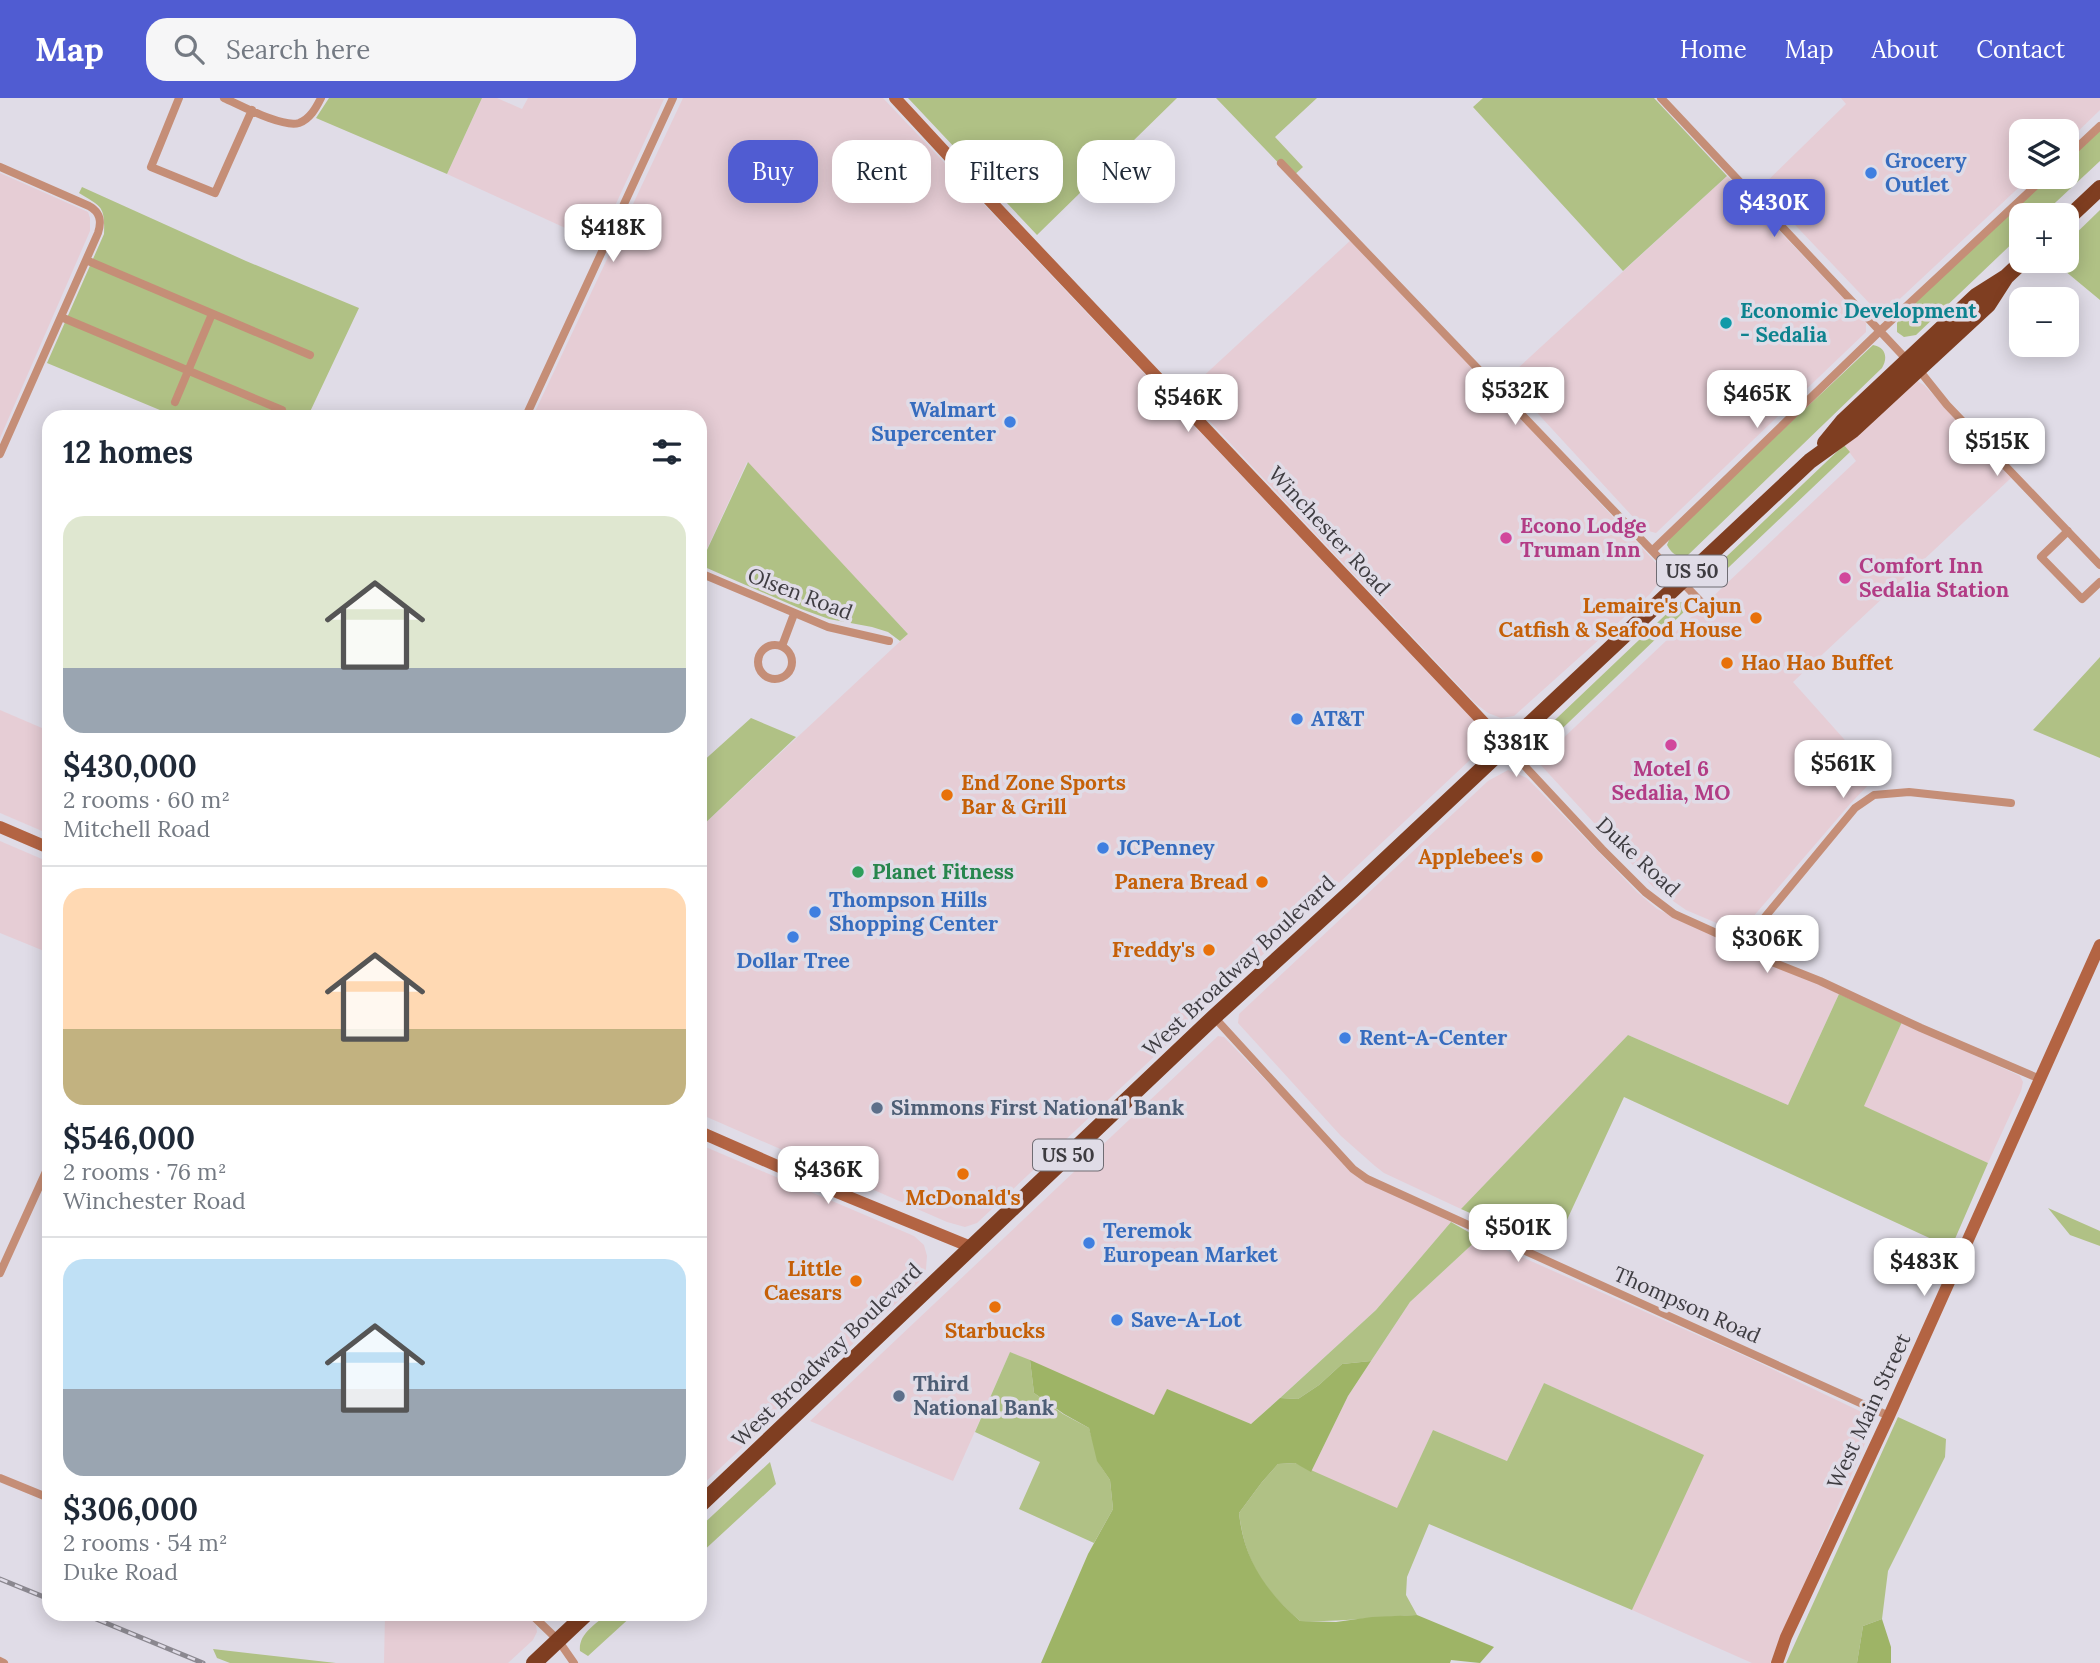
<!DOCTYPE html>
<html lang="en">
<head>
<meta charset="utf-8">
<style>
	body { margin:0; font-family:Lora,serif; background:#f6f6f7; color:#1f2937; height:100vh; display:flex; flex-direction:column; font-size:26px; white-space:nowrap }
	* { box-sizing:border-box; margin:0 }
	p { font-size:23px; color:#747a83 }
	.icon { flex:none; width:38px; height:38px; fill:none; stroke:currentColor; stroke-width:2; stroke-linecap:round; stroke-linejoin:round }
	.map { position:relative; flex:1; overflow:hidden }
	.sheet { position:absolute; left:42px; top:312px; width:665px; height:1211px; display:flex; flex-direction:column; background:#fff; border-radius:21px; box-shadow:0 4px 18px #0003 }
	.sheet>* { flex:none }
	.banner { position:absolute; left:728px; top:42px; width:665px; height:63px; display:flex; gap:14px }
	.buttons { position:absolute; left:2009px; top:21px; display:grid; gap:14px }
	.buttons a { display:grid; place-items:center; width:70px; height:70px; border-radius:14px; background:#fff; box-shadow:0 4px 18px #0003; font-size:35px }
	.price { position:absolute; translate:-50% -60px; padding:0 16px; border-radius:14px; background:#fff; color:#222; font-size:23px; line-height:46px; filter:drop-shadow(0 2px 4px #0008) }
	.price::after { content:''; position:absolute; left:50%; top:42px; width:21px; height:16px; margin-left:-10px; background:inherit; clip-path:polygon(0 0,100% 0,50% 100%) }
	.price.selected { background:#505cd2; color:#fff }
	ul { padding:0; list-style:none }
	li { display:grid; align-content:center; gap:14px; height:371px; padding:0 21px }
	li+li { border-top:2px solid #e0e1e3 }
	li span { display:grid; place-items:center; height:217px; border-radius:21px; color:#555 }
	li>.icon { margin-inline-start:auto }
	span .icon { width:126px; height:126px; fill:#fffc; stroke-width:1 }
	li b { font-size:30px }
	h2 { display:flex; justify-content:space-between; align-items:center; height:84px; padding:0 21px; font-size:30px }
	.tag { padding:0 24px; border-radius:21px; background:#fff; box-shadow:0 4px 18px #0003; font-size:24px; line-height:63px }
	.tag.selected { background:#505cd2; color:#fff }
	header { display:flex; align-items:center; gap:42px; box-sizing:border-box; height:98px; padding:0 35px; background:#505cd2; color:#fff }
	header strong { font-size:33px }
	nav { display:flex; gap:38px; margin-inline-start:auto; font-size:24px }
	.search { width:490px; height:63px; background:#f6f6f7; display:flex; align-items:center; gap:18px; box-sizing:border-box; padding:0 24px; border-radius:21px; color:#747a83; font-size:26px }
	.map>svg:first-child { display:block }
	.commercial { fill:#e6cdd5 }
	.green { fill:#b0c185 }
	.forest { fill:#9eb466 }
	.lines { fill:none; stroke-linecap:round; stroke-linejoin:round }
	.street { stroke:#c58e77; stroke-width:8 }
	.secondary { stroke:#b36443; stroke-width:12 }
	.highway { stroke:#7f3e21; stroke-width:16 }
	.rail-casing { stroke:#8b8890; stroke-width:5 }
	.rail { stroke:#e0dce7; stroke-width:2.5; stroke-dasharray:8; stroke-linecap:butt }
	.shop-dot { fill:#3f7fe0; stroke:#e0dce7; stroke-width:2.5 }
	.culture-dot { fill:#0f9aa8; stroke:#e0dce7; stroke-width:2.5 }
	.hotel-dot { fill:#d1479c; stroke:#e0dce7; stroke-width:2.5 }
	.food-dot { fill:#e8710a; stroke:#e0dce7; stroke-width:2.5 }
	.leisure-dot { fill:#2e9e5b; stroke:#e0dce7; stroke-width:2.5 }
	.service-dot { fill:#5c6f8a; stroke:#e0dce7; stroke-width:2.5 }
	.labels { text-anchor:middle; stroke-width:7; stroke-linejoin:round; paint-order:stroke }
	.shield { fill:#e0dce7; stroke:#6f6c73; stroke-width:2 }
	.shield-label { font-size:19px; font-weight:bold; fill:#3e3c41 }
	.shop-label { font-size:21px; font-weight:bold; fill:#366cbe; stroke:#e0dce7; text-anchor:start }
	.culture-label { font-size:21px; font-weight:bold; fill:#0d838f; stroke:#e0dce7; text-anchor:start }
	.hotel-label { font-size:21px; font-weight:bold; fill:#b23c85; stroke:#e0dce7; text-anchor:start }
	.street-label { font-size:21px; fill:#3e3c41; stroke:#e0dce7 }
	.food-label { font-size:21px; font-weight:bold; fill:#c56008; stroke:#e0dce7; text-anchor:end }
	.leisure-label { font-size:21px; font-weight:bold; fill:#27864d; stroke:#e0dce7; text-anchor:start }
	.service-label { font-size:21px; font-weight:bold; fill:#4e5e75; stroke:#e0dce7; text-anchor:start }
</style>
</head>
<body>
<header>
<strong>Map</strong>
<div class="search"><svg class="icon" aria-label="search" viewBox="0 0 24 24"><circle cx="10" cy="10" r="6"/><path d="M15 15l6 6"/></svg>Search here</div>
<nav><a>Home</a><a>Map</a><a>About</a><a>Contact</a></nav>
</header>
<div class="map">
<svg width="2100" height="1565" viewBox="0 0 2100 1565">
	<rect width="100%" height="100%" fill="#e0dce7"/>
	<path class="commercial" d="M482 0H497L522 11 528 0 664 1 598 145 447 76Z
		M683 0H883L1477 626 1479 638 1478 649 1470 662 977 1125 965 1129 947 1124 700 1016V730L908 536 747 364 700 466V318H533Z
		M1841 0H2100V12L2067 44V33H2021V79H2030L1888 212 1880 214 1873 209 1760 90 1846 6Z
		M0 75 88 114 90 120V133L0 340Z
		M1727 78 1866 224V234L1656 435 1645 432 1506 281Z
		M1352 141 1657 466 1660 475 1657 487 1650 496 1514 618 1501 620 1488 615 1475 605 1184 296Z
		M1917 283 1924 287 2011 380 1793 584 1877 678 1850 706 1746 827 1740 831 1733 832 1686 812 1653 789 1538 664 1856 363 1844 347Z
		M0 612 49 633V736L0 715Z
		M1508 672 1527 680 1637 794 1657 811 1839 896 1788 1007 1628 937 1461 1111 1384 1075 1375 1068 1341 1038 1238 925 1239 916 1488 683Z
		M0 743 49 764V855L0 835Z
		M1902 924 2020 978 2023 984 2021 993 1988 1065 1863 1008Z
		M1218 938 1224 939 1341 1060 1371 1082 1451 1124 1376 1212 1251 1326 1167 1292 1155 1318 1010 1254 953 1383 810 1323Z
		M701 1047 914 1138 924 1147 927 1158 926 1171 919 1184 700 1389Z
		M1479 1140 1749 1260 1870 1318 1873 1327 1770 1565H1752L1632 1512 1703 1357 1544 1285 1507 1363 1433 1332 1397 1411 1311 1374 1348 1298 1410 1204Z
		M385 1516H526L536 1527 537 1534 533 1542 508 1565H384Z"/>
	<path class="green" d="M329 0H482L447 76 316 20Z
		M908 0H1177L1037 137Z
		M1216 0H1317L1275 39 1303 69 1292 79Z
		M1483 0H1654L1727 78 1623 173 1473 9Z
		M2100 30V63L2042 117H2021V137L1916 237 1904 239 1897 234V225L1903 216 2049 79H2067V62Z
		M82 89 246 163 359 210 308 318H166L167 315 47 265 104 136C105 108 102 109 79 95Z
		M2100 112V202L2053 163H2067V144Z
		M1873 247C1886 249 1888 260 1882 270L1687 458C1676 459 1672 456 1667 447L1671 437Z
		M1844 347 1850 354 1709 488 1703 489 1702 483 1706 478Z
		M748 364 908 536 900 543 888 534 872 529 829 521 801 511 700 467Z
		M1679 504H1684L1687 507 1686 512 1546 646 1542 652 1543 659 1538 664 1533 646 1537 639Z
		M2100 559V660L2033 632Z
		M751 620 796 639 700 730V666Z
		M1839 896 1902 924 1864 1008 1988 1065 1951 1150 1624 999 1553 1152 1461 1111 1628 937 1788 1007Z
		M2048 1110 2100 1133V1148L2070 1137Z
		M1451 1124 1479 1140 1410 1204 1371 1263 1342 1266 1319 1287 1298 1301 1280 1300 1376 1212Z
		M1010 1254 1030 1262 1034 1295 1063 1316 1089 1330 1100 1367 1110 1382 1113 1411 1094 1445 1019 1411 1040 1364 975 1334Z
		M1544 1285 1704 1357 1632 1512 1429 1426 1407 1479 1406 1497 1417 1517C1378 1519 1339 1524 1300 1523 1263 1491 1245 1464 1239 1415L1262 1384 1278 1366 1295 1365 1397 1410 1433 1332 1507 1363Z
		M1898 1319 1946 1341 1945 1359 1888 1473 1882 1521 1863 1528 1857 1565H1786Z
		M770 1364 776 1386 700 1456V1429Z
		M607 1516H634L588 1558 580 1553C578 1536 596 1526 607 1516Z
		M213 1551 336 1565H230L217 1560Z"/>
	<path class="forest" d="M1030 1262 1154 1317 1167 1291 1251 1326 1280 1300 1298 1301 1319 1287 1342 1266 1371 1263 1348 1298 1311 1374 1295 1365 1278 1366 1262 1384 1239 1415C1244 1462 1265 1492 1300 1523L1336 1524 1372 1519 1417 1517 1494 1549 1480 1565 1451 1562 1450 1565H1041L1088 1456 1113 1411 1110 1382 1097 1363 1089 1330 1064 1316 1034 1295Z
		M1882 1521 1891 1549V1565H1857L1863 1528Z"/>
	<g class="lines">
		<path class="street" d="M179 0 151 69 215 95 252 12
			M224 0C240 7 282 30 299 25 310 21 316 10 321 0
			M1661 0 1908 263
			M2067 59 2100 28
			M1281 65 1704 507
			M0 69 89 108C100 114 102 123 98 135L0 356
			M86 162 310 257
			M61 219 282 312
			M1919 272 1947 307 2100 467
			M175 304 212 216
			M526 318 673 0
			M2068 433 2041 459 2082 501 2100 484
			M1653 452 1881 232 2045 79
			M700 475 828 529 889 543
			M758 564a17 17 0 1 1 34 0a17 17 0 1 1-34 0Z
			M782 548 794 516
			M1506 648 1602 751 1645 794 1674 816 1725 839 1762 860 1820 883 1921 930 2040 981
			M1741 848 1855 710 1874 697 1909 694 2011 705
			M1214 919 1353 1071 1367 1081 1889 1318
			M0 1175 49 1067
			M0 1380 49 1400
			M531 1516 558 1542 574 1565
			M0 1563 4 1565"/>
		<path class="secondary" d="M895 0 993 106 1506 648
			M0 729 49 750
			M700 1034 839 1095 971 1149
			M1777 1565 1786 1539 1889 1318 2100 847"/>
		<path class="highway" d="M2067 121 2100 90
			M1825 345 1843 323 1976 198 2006 179 2023 163
			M700 1407 1214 919 1352 793 1682 483 1810 363 1853 332 1988 207 2006 179
			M534 1565 586 1516"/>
		<g class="rail-casing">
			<path id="rail" d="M0 1481 49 1501
				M84 1516 203 1565"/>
		</g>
		<use href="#rail" class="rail"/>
	</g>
	<g class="shop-dot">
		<circle cx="1871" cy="75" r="7"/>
		<circle cx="1010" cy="324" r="7"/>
		<circle cx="1297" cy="621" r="7"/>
		<circle cx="1103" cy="750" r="7"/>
		<circle cx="815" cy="814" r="7"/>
		<circle cx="793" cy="839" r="7"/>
		<circle cx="1345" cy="940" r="7"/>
		<circle cx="1089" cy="1145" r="7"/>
		<circle cx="1117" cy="1222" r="7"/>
	</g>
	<circle class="culture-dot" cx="1726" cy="225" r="7"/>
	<g class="hotel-dot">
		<circle cx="1506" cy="440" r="7"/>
		<circle cx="1845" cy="480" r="7"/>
		<circle cx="1671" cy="647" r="7"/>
	</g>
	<g class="food-dot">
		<circle cx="1756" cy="520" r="7"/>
		<circle cx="1727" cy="565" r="7"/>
		<circle cx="947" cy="697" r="7"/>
		<circle cx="1537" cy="759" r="7"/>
		<circle cx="1262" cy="784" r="7"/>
		<circle cx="1209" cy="852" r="7"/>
		<circle cx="963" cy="1076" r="7"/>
		<circle cx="856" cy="1183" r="7"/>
		<circle cx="995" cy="1209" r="7"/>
	</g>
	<circle class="leisure-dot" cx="858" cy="774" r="7"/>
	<g class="service-dot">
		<circle cx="877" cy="1010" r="7"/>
		<circle cx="899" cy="1298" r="7"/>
	</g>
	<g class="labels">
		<g class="shield">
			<rect x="1657" y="457.5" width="70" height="31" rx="5"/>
			<rect x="1033" y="1041.5" width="70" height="31" rx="5"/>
		</g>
		<g class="shield-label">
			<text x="1692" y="480">US 50</text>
			<text x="1068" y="1064">US 50</text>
		</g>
		<g class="shop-label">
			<text x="1885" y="70">Grocery<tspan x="1885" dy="24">Outlet</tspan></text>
			<text x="996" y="319" text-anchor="end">Walmart<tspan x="996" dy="24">Supercenter</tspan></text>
			<text x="1311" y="628">AT&amp;T</text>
			<text x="1117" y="757">JCPenney</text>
			<text x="829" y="809">Thompson Hills<tspan x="829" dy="24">Shopping Center</tspan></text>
			<text x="793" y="870" text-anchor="middle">Dollar Tree</text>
			<text x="1359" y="947">Rent-A-Center</text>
			<text x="1103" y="1140">Teremok<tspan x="1103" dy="24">European Market</tspan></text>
			<text x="1131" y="1229">Save-A-Lot</text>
		</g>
		<g class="culture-label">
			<text x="1740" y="220">Economic Development<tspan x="1740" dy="24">- Sedalia</tspan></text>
		</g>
		<g class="hotel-label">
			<text x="1520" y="435">Econo Lodge<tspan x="1520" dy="24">Truman Inn</tspan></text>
			<text x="1859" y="475">Comfort Inn<tspan x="1859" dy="24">Sedalia Station</tspan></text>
			<text x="1671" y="678" text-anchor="middle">Motel 6<tspan x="1671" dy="24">Sedalia, MO</tspan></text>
		</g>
		<g class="street-label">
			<text transform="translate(1329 433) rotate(47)" y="7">Winchester Road</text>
			<text transform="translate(800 496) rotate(21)" y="7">Olsen Road</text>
			<text transform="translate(1638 759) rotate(43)" y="7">Duke Road</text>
			<text transform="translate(1239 868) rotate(-43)" y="7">West Broadway Boulevard</text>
			<text transform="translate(1687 1207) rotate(24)" y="7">Thompson Road</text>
			<text transform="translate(827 1257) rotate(-44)" y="7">West Broadway Boulevard</text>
			<text transform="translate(1869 1313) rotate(-65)" y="7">West Main Street</text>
		</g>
		<g class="food-label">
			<text x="1742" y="515">Lemaire's Cajun<tspan x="1742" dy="24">Catfish &amp; Seafood House</tspan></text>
			<text x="1741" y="572" text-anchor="start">Hao Hao Buffet</text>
			<text x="961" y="692" text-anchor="start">End Zone Sports<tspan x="961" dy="24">Bar &amp; Grill</tspan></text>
			<text x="1523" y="766">Applebee's</text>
			<text x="1248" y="791">Panera Bread</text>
			<text x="1195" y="859">Freddy's</text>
			<text x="963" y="1107" text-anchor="middle">McDonald's</text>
			<text x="842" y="1178">Little<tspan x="842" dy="24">Caesars</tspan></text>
			<text x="995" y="1240" text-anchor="middle">Starbucks</text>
		</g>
		<g class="leisure-label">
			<text x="872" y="781">Planet Fitness</text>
		</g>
		<g class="service-label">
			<text x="891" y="1017">Simmons First National Bank</text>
			<text x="913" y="1293">Third<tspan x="913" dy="24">National Bank</tspan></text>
		</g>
	</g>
</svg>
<div class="buttons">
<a><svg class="icon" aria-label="layers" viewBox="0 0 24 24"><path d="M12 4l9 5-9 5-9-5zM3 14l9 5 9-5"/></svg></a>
<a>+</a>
<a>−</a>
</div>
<b class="price selected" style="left:1774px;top:141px">$430K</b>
<b class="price" style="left:613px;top:166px">$418K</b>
<b class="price" style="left:1515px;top:329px">$532K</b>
<b class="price" style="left:1757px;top:332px">$465K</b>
<b class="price" style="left:1188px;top:336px">$546K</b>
<b class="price" style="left:1997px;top:380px">$515K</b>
<b class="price" style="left:1516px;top:681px">$381K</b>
<b class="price" style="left:1843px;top:702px">$561K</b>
<b class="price" style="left:1767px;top:877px">$306K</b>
<b class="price" style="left:828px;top:1108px">$436K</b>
<b class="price" style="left:1518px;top:1166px">$501K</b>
<b class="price" style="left:1924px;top:1200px">$483K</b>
<div class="banner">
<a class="tag selected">Buy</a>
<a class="tag">Rent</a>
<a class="tag">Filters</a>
<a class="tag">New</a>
</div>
<section class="sheet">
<h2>12 homes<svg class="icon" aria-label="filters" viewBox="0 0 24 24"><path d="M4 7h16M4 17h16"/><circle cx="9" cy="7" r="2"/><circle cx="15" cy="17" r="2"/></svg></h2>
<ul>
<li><span style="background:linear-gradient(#dfe7d0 70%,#9aa5b1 0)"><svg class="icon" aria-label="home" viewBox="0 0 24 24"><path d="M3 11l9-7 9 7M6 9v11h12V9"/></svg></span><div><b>$430,000</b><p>2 rooms · 60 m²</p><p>Mitchell Road</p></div></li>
<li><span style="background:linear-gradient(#ffd9b3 65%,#c2b280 0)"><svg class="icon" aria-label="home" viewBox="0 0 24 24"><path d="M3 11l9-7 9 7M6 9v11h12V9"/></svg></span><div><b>$546,000</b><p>2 rooms · 76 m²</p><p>Winchester Road</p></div></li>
<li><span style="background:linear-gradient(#bfe0f5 60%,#9aa5b1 0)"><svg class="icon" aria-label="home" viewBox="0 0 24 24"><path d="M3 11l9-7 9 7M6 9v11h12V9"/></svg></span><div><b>$306,000</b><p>2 rooms · 54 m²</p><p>Duke Road</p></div></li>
</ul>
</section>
</div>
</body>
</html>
